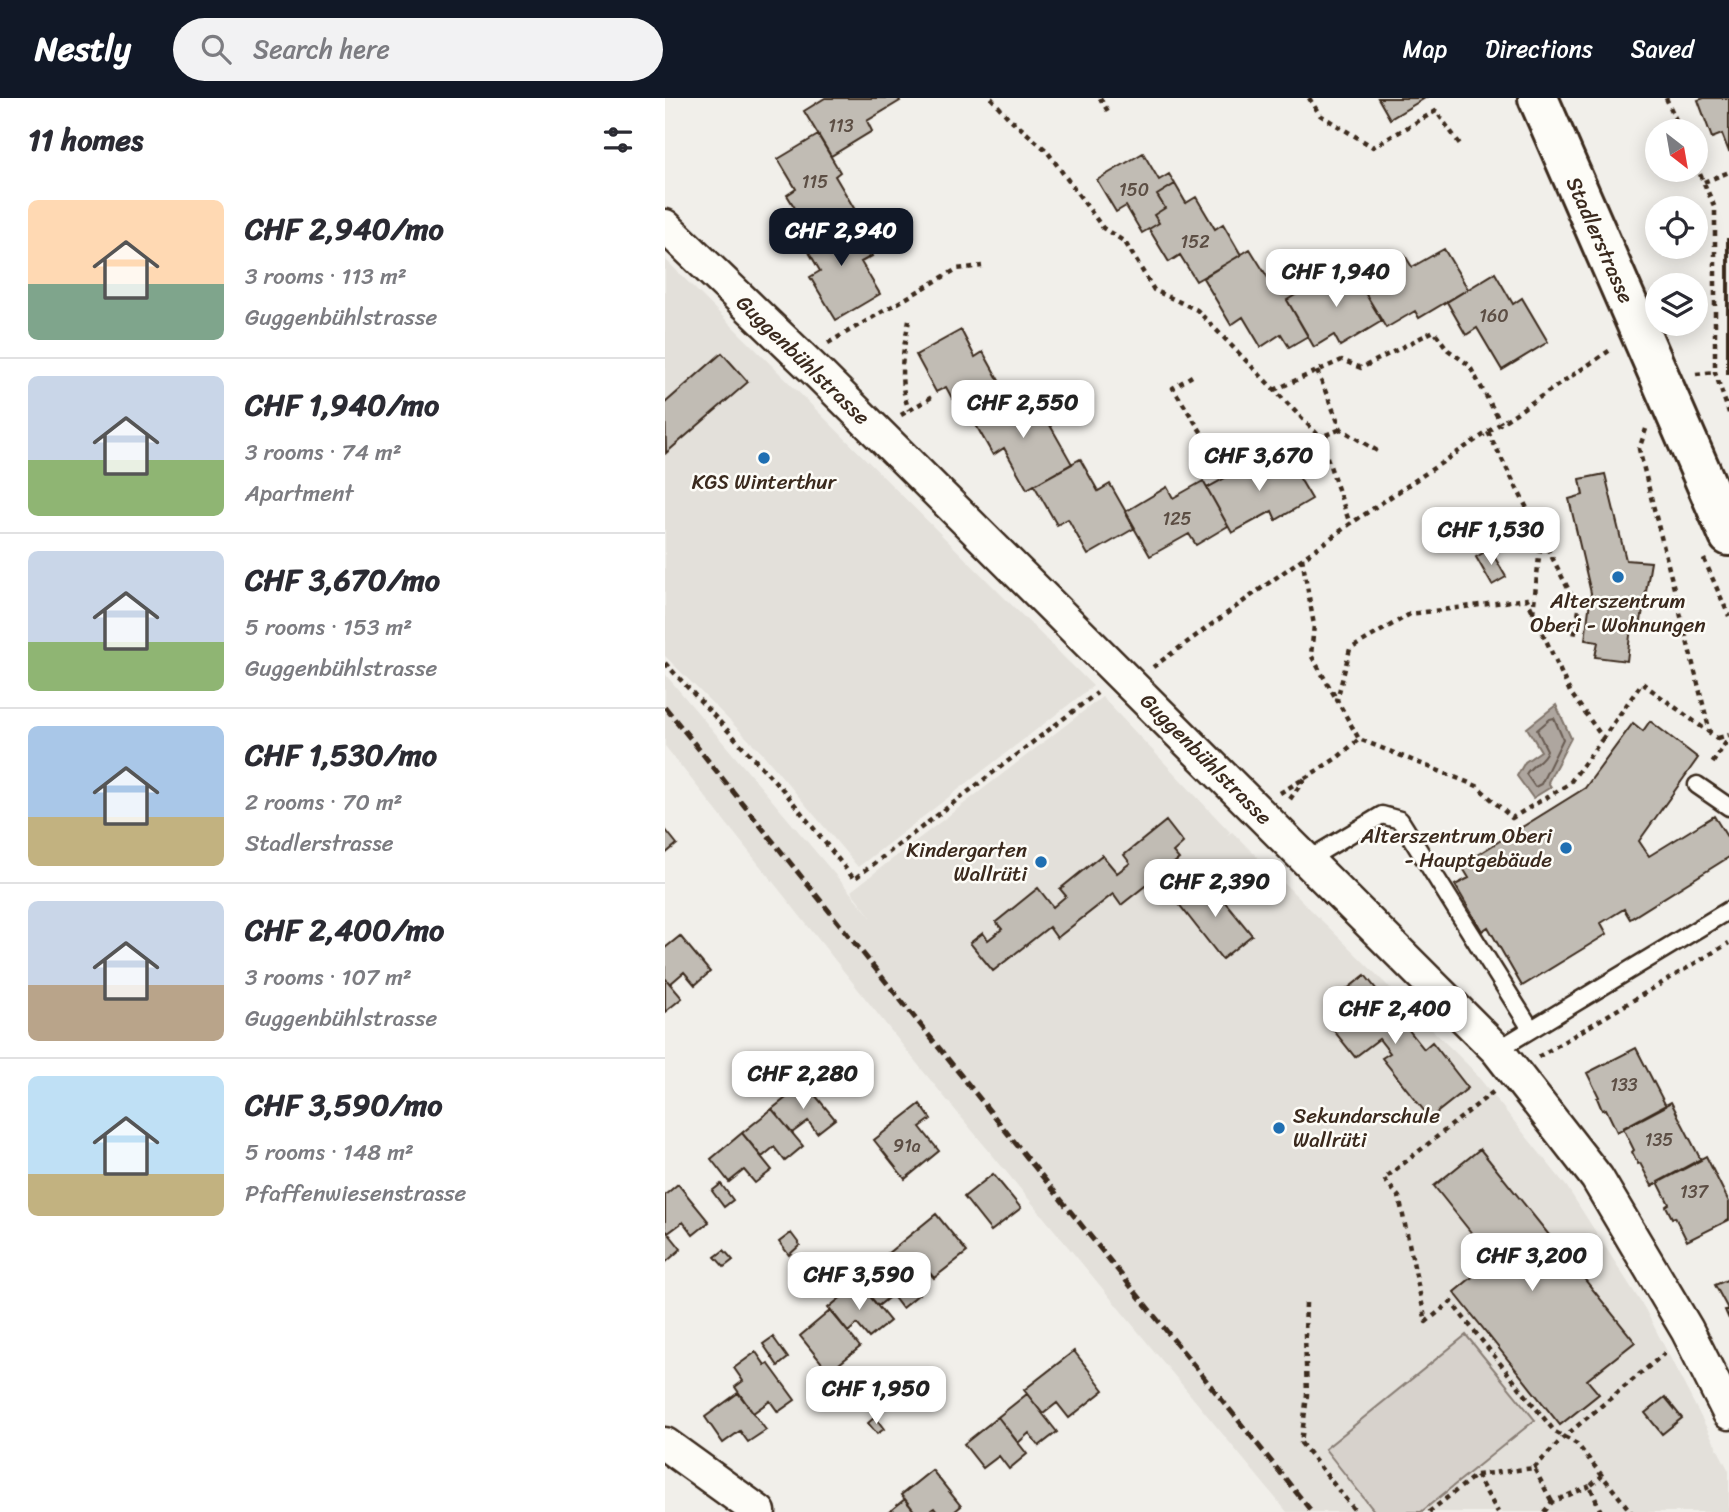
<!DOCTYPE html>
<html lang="en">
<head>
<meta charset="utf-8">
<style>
	body { margin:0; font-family:Sriracha,sans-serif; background:#f2f2f3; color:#2b2b33; height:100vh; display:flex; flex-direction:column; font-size:26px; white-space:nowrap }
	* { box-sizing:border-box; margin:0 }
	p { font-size:23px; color:#7c7c81 }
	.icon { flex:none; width:38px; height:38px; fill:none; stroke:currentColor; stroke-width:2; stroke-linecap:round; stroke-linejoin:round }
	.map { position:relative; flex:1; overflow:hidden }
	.details { display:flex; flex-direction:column; background:#fff; width:665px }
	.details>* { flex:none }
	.needle { width:46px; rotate:149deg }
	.controls { position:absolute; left:980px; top:21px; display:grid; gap:14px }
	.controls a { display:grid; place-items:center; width:63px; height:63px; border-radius:50%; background:#fff; box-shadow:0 4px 18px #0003; font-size:35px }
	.price { position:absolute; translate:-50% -60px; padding:0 16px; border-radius:14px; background:#fff; color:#222; font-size:23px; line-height:46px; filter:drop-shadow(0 2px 4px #0008) }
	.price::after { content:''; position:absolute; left:50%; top:42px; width:21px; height:16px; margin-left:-10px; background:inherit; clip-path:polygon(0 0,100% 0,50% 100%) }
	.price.active { background:#111827; color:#fff }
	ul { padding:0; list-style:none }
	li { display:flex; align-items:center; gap:21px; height:175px; padding:0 28px }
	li+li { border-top:2px solid #e1e1e2 }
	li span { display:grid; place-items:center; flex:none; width:196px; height:140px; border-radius:10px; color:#555 }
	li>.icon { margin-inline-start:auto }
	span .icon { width:84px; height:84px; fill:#fffc; stroke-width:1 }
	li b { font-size:30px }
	h2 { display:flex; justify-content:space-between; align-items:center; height:84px; padding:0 28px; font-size:30px }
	header { display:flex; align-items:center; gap:42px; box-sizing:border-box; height:98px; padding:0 35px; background:#111827; color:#fff }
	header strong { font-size:33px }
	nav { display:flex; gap:38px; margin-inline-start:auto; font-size:24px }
	.search { width:490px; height:63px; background:#f2f2f3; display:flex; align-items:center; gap:18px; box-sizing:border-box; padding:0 24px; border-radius:38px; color:#7c7c81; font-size:26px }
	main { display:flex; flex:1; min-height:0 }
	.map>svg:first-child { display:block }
	.built { fill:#e3e0da }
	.green { fill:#d7d2cc; stroke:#897e75; stroke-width:2 }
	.water { fill:#aea69f; stroke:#80746b; stroke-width:2 }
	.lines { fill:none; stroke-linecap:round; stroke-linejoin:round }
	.shore { stroke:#695c52; stroke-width:2 }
	.building { fill:#c1bcb4; stroke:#3b2a1e; stroke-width:2 }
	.lane-casing { stroke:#3b2a1e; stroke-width:21 }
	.street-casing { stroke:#3b2a1e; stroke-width:37 }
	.secondary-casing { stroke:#3b2a1e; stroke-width:44 }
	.path { stroke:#3b2a1e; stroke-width:4.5; stroke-dasharray:5 5; stroke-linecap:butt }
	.lane { stroke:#fdfcf7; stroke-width:16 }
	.street { stroke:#fdfcf7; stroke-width:32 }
	.secondary { stroke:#fdfcf7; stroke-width:38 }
	.rail { stroke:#3b2a1e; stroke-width:5; stroke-dasharray:10 5; stroke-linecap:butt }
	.poi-dot { fill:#1f6fb2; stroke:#fdfcf7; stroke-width:2.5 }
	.labels { text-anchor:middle; stroke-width:5; stroke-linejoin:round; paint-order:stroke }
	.number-label { font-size:18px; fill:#5c4e44 }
	.street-label { font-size:21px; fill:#3b2a1e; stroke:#fdfcf7 }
	.poi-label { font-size:21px; fill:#3b2a1e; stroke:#fdfcf7 }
</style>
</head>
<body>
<header>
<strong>Nestly</strong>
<div class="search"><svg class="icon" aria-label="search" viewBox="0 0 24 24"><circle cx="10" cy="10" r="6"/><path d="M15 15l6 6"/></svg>Search here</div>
<nav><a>Map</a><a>Directions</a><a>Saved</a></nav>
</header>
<main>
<section class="details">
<h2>11 homes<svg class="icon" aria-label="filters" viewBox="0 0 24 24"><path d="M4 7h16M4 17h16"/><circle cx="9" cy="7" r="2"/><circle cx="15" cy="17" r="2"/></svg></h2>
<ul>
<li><span style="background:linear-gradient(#ffd9b3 60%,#7fa58c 0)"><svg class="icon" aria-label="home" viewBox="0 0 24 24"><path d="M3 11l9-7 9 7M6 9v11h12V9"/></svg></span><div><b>CHF 2,940/mo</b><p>3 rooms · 113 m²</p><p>Guggenbühlstrasse</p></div></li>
<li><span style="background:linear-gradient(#c9d6e8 60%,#8fb573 0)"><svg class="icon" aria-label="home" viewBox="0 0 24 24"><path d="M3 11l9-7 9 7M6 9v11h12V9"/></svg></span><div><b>CHF 1,940/mo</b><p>3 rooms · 74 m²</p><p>Apartment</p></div></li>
<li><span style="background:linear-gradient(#c9d6e8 65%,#8fb573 0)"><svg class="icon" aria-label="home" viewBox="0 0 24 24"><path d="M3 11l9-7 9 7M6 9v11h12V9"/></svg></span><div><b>CHF 3,670/mo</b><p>5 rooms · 153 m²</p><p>Guggenbühlstrasse</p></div></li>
<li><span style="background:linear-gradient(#a9c7e8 65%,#c2b280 0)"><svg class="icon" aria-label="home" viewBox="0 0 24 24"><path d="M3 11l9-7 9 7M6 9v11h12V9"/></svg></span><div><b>CHF 1,530/mo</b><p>2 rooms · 70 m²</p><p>Stadlerstrasse</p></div></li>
<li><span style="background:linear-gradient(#c9d6e8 60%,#b9a48a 0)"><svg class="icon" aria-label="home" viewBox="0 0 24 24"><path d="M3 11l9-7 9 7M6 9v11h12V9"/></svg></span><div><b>CHF 2,400/mo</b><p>3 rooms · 107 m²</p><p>Guggenbühlstrasse</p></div></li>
<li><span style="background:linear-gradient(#bfe0f5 70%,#c2b280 0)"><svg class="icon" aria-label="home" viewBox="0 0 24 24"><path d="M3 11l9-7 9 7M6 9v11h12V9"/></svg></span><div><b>CHF 3,590/mo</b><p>5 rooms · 148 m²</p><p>Pfaffenwiesenstrasse</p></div></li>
</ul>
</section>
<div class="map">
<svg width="1064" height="1414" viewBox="0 0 1064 1414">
	<rect width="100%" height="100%" fill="#f1efea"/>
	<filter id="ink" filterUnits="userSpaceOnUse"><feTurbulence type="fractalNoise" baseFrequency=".0143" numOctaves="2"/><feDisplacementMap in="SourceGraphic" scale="14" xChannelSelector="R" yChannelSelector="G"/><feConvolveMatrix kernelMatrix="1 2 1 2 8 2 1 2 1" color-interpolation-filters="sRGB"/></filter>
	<g filter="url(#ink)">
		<path class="built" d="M0 161 428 588 193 769 97 655 0 558Z
			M0 576 206 819 186 793 437 599 565 734 562 737 567 734 806 970 902 1089 980 1211 1064 1373V1414H622L258 973 0 648Z"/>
		<path class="green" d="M801 1237 870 1322 756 1414H710L660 1351Z"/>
		<path class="water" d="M891 607 906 640 883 684 886 689 868 700 852 678 860 664 876 653 862 630Z"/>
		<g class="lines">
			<path class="shore" d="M889 620 898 641 876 686 870 689 861 676C867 666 879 663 882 652L872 632 885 621Z"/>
		</g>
		<path class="building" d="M160 0H233L235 3 202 23 207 33 166 58 139 13Z
			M713 0H760L725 21Z
			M1039 0H1064V54L1057 36 1047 40 1033 2Z
			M153 37 175 74 170 78 190 112 147 138 122 97 131 91 113 61Z
			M478 55 494 82 504 76 510 86 492 97 500 110 489 117 494 125 477 135 461 108 451 114 432 82Z
			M510 86 521 105 531 99 550 131 558 126 576 157 531 183 515 157 504 164 484 131 494 125 489 117 500 110 492 97Z
			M182 117 207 158 196 164 215 196 171 222 145 179 155 173 138 144Z
			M1062 141H1064V165H1062Z
			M585 151 603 180 617 172 632 196 622 202 643 238 624 249 616 236 596 249 578 219 566 227 538 180Z
			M779 151 803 191 754 220 750 213 721 230 693 183 739 156 747 169Z
			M695 165 703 177 693 183 717 223 675 248 669 237 649 249 622 202 652 184 655 189Z
			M1062 165H1064V275H1062Z
			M830 175 848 206 857 200 883 244 837 272 812 230 801 237 782 204Z
			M296 232 310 259 318 254 343 299 300 324 281 289 271 294 251 257Z
			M57 255 83 284 1 355 0 305Z
			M352 294 370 326 381 320 407 366 362 391 339 350 328 357 307 320Z
			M621 357 647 401 611 422 607 413 567 435 542 390 587 365 592 373Z
			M415 361 433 393 445 386 470 430 423 457 403 421 392 427 369 387Z
			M940 376 961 462 986 464 975 529H966L962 563 930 559 933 544 920 542 926 495 904 401 918 397 915 381Z
			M538 383 563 428 531 447 524 436 485 458 460 414 502 389 508 400Z
			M825 451 841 479 827 487 811 459Z
			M985 623 1033 660 974 743 984 758 1049 718 1064 742V759L965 821 959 811 936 825 942 836 857 888 823 829 817 833 790 787 804 780 796 767 920 690 968 625 978 633Z
			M501 723 518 745 508 754 514 761 456 807 448 796 392 840 384 829 328 873 305 845 318 835 323 842 337 831 331 824 373 790 388 809 401 798 395 791 437 757 452 775 465 765 459 757Z
			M0 731 12 746 0 756Z
			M542 782 587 837 557 861 513 805Z
			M15 838 45 874 30 887 19 874 5 886 0 880V850Z
			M700 877 759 951 767 944 803 990 765 1020 717 960 725 955 714 941 690 959 666 929 673 922 662 907Z
			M0 880 17 900 0 914Z
			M971 950 1001 1008 952 1034 941 1011 937 1012 932 1000 934 999 922 975Z
			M140 985 170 1021 152 1035 143 1023 127 1035 107 1011Z
			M1006 1004 1036 1062 987 1088 975 1065 973 1066 967 1054 969 1052 958 1030Z
			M255 1006 266 1021 255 1029 274 1053 240 1081 209 1042Z
			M107 1011 138 1048 120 1063 109 1049 97 1059 77 1035Z
			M77 1035 107 1072 90 1085 79 1072 64 1084 46 1061Z
			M815 1051 970 1244 922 1282 934 1296 895 1327 789 1194 828 1162 769 1088Z
			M1041 1058 1064 1104V1122L1022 1143 1010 1119 1007 1120 1001 1108 1004 1106 993 1084Z
			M328 1076 356 1110 326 1133 299 1099Z
			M13 1086 44 1124 28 1137 18 1124 3 1135 0 1131V1097Z
			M56 1086 68 1102 59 1109 47 1093Z
			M271 1116 302 1154 269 1180 259 1168 242 1181 222 1156Z
			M0 1131 16 1151 0 1165Z
			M126 1135 135 1147 124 1157 114 1144Z
			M59 1152 68 1162 59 1169 50 1159Z
			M225 1160 254 1196 237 1210 227 1197 213 1208 194 1185Z
			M1064 1181V1221L1060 1212 1063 1211 1050 1187Z
			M194 1185 225 1223 204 1240 192 1226 183 1234 163 1210Z
			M166 1212 195 1249 164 1274 135 1238Z
			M108 1239 123 1260 113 1268 98 1246Z
			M409 1253 439 1292 404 1320 392 1305 378 1316 359 1292Z
			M91 1254 100 1267 103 1265 130 1302 113 1314 105 1303 88 1315 70 1289 78 1283 69 1270Z
			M73 1295 101 1332 83 1344 75 1333 58 1345 40 1319Z
			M362 1296 392 1334 374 1348 364 1335 353 1345 333 1319Z
			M1000 1299 1017 1320 997 1336 980 1315Z
			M210 1319 219 1331 212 1336 203 1325Z
			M333 1319 362 1356 344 1371 334 1358 318 1370 299 1346Z
			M267 1372 296 1408 289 1414H272L269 1410 263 1414H250L236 1397Z
			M240 1401 250 1414H224Z"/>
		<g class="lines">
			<g class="lane-casing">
				<path id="lane" d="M1032 687 1064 709
					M645 765 657 753 717 717 735 722 866 931
					M832 952 1064 812"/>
			</g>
			<g class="street-casing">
				<path id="street" d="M0 128 156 278 832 952 932 1080 1022 1232 1064 1315
					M0 1346 94 1414"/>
			</g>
			<g class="secondary-casing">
				<path id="secondary" d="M873 0 1064 438"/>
			</g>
			<path class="path" d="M326 0 343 19 381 52 438 130 460 144 489 192 532 212 655 339 685 426
				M435 0 444 15
				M644 0 655 17 708 49 771 13 797 49
				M1001 0 1016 33
				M1031 67 1050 110V274L1064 315
				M1039 84 1064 74
				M244 222C238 253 232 282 244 312
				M163 245 292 171 317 168
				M652 273 676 331 714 354
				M1031 276 1050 274
				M527 278 508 290 547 351 568 345 655 339 676 331
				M609 292 677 262 696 270 769 233 783 252 804 267 836 325
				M236 317 267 299
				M981 331 974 351 1045 634
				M823 334 914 512 909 539
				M637 460 649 527 646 557 672 602
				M1039 461 1064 518
				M868 515 876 440
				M0 565 119 693 189 781 432 595
				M488 569 685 426 947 251
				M938 640 904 686 847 720 812 688 694 641 672 602 685 551 745 516 862 501 905 594 938 640 977 585 1060 646 1045 669
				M1053 640 1064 637
				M640 680 672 660 694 641
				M615 695 640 680 623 704
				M873 959 1064 845
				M828 994 719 1081 734 1099 761 1224 786 1204 890 1334 912 1346 966 1414
				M641 1205 640 1236 642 1297 636 1345 691 1414
				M869 1370 899 1339 1000 1255
				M811 1377 869 1370 887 1404
				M764 1414 811 1377 833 1414
				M879 1414 887 1404 925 1388
				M936 1414 925 1388 937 1378"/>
			<use href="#lane" class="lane"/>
			<use href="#street" class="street"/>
			<use href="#secondary" class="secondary"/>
			<path class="rail" d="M0 609 647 1414"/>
		</g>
	</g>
	<g class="poi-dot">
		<circle cx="99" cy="360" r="7"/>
		<circle cx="953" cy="479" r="7"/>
		<circle cx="901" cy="750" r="7"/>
		<circle cx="376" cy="764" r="7"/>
		<circle cx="614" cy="1030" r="7"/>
	</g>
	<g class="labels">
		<g class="number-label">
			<text x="176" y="34">113</text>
			<text x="150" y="90">115</text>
			<text x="469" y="98">150</text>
			<text x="530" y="150">152</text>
			<text x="829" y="224">160</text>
			<text x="512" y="427">125</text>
			<text x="959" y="993">133</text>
			<text x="994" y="1048">135</text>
			<text x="242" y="1054">91a</text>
			<text x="1029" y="1100">137</text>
		</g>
		<g class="street-label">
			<text transform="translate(935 142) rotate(66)" y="7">Stadlerstrasse</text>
			<text transform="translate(138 262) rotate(44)" y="7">Guggenbühlstrasse</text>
			<text transform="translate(541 661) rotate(45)" y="7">Guggenbühlstrasse</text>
		</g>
		<g class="poi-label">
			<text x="99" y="391">KGS Winterthur</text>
			<text x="953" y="510">Alterszentrum<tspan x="953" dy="24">Oberi - Wohnungen</tspan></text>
			<text x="887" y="745" text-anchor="end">Alterszentrum Oberi<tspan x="887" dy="24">- Hauptgebäude</tspan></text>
			<text x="362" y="759" text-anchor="end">Kindergarten<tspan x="362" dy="24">Wallrüti</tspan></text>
			<text x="628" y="1025" text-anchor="start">Sekundarschule<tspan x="628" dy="24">Wallrüti</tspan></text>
		</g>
	</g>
</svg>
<div class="controls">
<a><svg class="needle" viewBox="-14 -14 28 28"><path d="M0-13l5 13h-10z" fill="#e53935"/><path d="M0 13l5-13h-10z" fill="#7c7c81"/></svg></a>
<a><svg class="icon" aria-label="locate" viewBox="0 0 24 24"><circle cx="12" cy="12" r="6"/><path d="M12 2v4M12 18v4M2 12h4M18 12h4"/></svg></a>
<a><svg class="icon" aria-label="layers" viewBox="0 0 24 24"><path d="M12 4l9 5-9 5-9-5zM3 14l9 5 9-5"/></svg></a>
</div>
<b class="price active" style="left:176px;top:170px">CHF 2,940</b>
<b class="price" style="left:671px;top:211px">CHF 1,940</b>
<b class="price" style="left:358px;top:342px">CHF 2,550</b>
<b class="price" style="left:594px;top:395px">CHF 3,670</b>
<b class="price" style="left:826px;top:469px">CHF 1,530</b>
<b class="price" style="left:550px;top:821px">CHF 2,390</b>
<b class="price" style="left:730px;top:948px">CHF 2,400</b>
<b class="price" style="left:138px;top:1013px">CHF 2,280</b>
<b class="price" style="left:867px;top:1195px">CHF 3,200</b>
<b class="price" style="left:194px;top:1214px">CHF 3,590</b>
<b class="price" style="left:211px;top:1328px">CHF 1,950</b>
</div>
</main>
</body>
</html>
